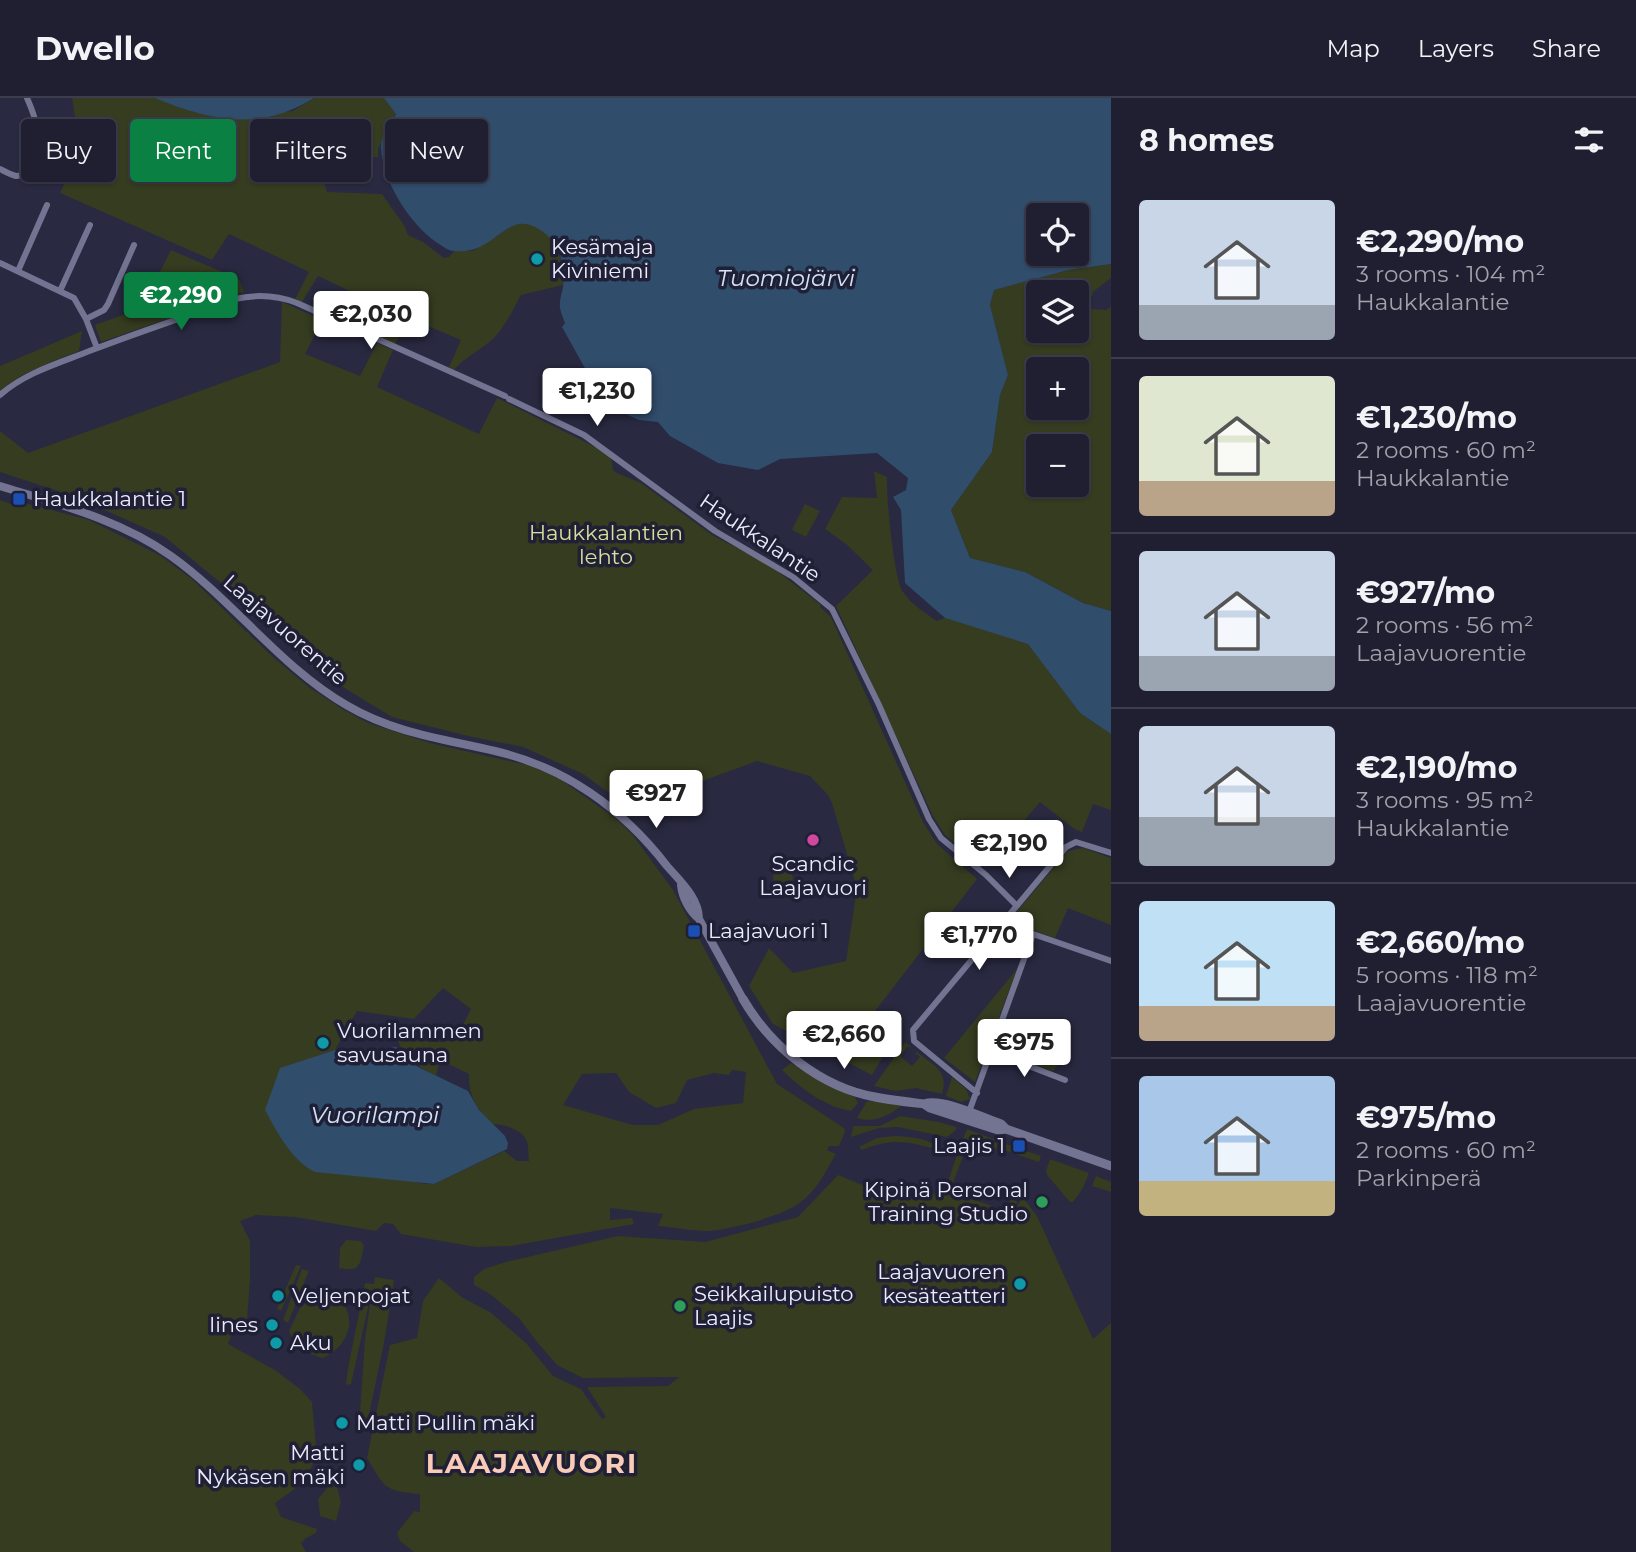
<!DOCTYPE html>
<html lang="en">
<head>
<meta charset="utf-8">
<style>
	body { margin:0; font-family:Montserrat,sans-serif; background:#272739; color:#f1f3f6; height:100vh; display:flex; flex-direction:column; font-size:26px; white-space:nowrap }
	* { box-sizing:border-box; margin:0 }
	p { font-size:23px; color:#a1a2ab }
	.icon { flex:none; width:38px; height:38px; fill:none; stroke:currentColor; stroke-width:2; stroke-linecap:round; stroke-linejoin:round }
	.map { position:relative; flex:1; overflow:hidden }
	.side { display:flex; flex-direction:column; background:#1f1f31; width:525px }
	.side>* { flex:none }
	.top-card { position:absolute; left:21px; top:21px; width:665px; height:63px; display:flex; gap:14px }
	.buttons { position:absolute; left:1026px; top:105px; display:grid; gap:14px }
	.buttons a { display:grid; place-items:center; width:63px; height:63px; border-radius:7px; background:#1f1f31; box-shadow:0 2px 5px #0004,0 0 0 2px #3c3d4d; font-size:35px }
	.price { position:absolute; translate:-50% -60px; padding:0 16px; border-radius:7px; background:#fff; color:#222; font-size:23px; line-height:46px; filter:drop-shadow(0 2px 4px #0008) }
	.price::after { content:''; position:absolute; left:50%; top:42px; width:21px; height:16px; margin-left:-10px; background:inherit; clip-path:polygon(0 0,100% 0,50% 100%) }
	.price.current { background:#0b8043; color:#fff }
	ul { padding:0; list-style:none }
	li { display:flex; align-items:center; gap:21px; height:175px; padding:0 28px }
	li+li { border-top:2px solid #3c3d4d }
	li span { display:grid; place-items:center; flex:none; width:196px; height:140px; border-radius:7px; color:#555 }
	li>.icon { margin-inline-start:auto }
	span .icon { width:84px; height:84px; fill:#fffc; stroke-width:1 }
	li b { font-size:30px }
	h2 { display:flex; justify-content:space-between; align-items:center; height:84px; padding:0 28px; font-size:30px }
	.chip { padding:0 24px; border-radius:7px; background:#1f1f31; box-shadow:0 2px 5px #0004,0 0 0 2px #3c3d4d; font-size:24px; line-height:63px }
	.chip.current { background:#0b8043; color:#fff }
	header { display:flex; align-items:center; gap:42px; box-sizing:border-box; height:98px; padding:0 35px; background:#1f1f31; border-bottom:2px solid #3c3d4d }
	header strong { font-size:33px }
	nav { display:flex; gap:38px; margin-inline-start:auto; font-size:24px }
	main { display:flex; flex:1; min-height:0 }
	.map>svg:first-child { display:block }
	.green { fill:#363c20; fill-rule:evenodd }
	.water { fill:#314d6c; fill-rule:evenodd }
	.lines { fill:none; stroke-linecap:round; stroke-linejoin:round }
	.minor { stroke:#737491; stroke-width:6 }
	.tertiary { stroke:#737491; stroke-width:8 }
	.secondary { stroke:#737491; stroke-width:9 }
	.culture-dot { fill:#0f9aa8; stroke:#1f1f36; stroke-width:2.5 }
	.transit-dot { fill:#1a4fb4; stroke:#1f1f36; stroke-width:2.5 }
	.hotel-dot { fill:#d1479c; stroke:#1f1f36; stroke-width:2.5 }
	.leisure-dot { fill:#2e9e5b; stroke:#1f1f36; stroke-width:2.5 }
	.labels { text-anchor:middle; stroke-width:7; stroke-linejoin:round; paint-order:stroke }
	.poi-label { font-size:21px; fill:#eaebfb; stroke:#1f1f36; text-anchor:start }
	.park-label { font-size:21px; fill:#d3e19b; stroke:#1f1f36 }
	.street-label { font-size:21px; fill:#eaebfb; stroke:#1f1f36 }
	.water-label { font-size:23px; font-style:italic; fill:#d0e3f9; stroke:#1f1f36 }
	.district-label { font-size:28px; font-weight:bold; letter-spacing:2px; fill:#facbb7; stroke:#1f1f36 }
</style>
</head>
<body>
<header>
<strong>Dwello</strong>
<nav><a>Map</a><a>Layers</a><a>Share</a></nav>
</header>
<main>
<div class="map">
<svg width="1111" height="1454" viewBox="0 0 1111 1454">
	<rect width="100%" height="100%" fill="#292941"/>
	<path class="green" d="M72 0H155L220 21 293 13 314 0H384L396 15 378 51V59L315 58 327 94 382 96 404 127 408 137 423 144 444 160 449 159 454 153H473L513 127 522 124 532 126 552 140 563 166V187L521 197C513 212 506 227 494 240 481 252 466 258 454 272L449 269 461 242 409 220 395 246 380 239 392 213 318 178 302 204 295 201 309 174 229 136 212 162 60 95 80 51Z
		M171 152 234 179 240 183 244 194 101 244 95 227 142 210Z
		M1111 166V180L1094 193 1089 203 1091 211 1106 212 1111 209V513L1083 505 1025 474 970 460 951 412 992 354 1000 297 1008 277 990 207 994 192 1068 172ZM1038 194H1076V233H1038ZM1038 271H1076V310H1038ZM1038 348H1076V387H1038Z
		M282 204 322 222 305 256 360 278 377 245 393 252 377 289 479 336 497 300 599 351 611 360 613 372 617 375 641 385 712 437 768 466 821 507 820 509 831 519 923 724 937 746 977 781 862 930 886 953 872 977 773 926 749 888 769 850 793 875 846 863 857 790 832 705 828 697 810 678 757 663 697 685 686 672 637 715 583 676 523 649 468 638 392 619 315 572 239 500 165 439 73 398 0 374V333L28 355 280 264Z
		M82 233 79 253C52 264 23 273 0 293V268Z
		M874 373 887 379C886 397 894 482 903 494 911 506 925 515 937 523L945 520 1028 545 1080 615 1111 636V712L1093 706 1082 734 1073 730 1040 704 985 769 945 737 933 718 836 508 873 472 846 446 825 431 842 399 877 400Z
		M0 402 19 409 21 404 89 422 161 458 192 481 274 560 310 590 344 612 368 625 430 645 531 668 558 680 614 719 632 736 673 792 777 986 844 1030 845 1034 839 1048H829L827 1052 836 1056C826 1073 817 1092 801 1104 783 1118 730 1132 707 1133 691 1133 674 1129 658 1128L663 1116 610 1110V1122L632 1120 634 1126 511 1148 476 1149 401 1136 393 1126 384 1125 376 1133 295 1119 256 1117 240 1123 250 1143V1182L247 1222 231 1238 228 1246 275 1272 300 1291 312 1304 317 1360 299 1388 275 1405 281 1419 317 1431 316 1435 306 1440 301 1445 306 1454H0ZM443 890 471 911 464 925 449 943 436 944 398 941C402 960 420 970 436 978L439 966 451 967 469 976C468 998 477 1011 491 1026 503 1026 523 1031 527 1044 529 1050 528 1057 529 1063H517L504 1053 434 1086H425L299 1060 280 971 335 952 357 913 414 921ZM732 972 746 974 743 1005 694 1011 658 1027H633L563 1007 582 976 616 975 629 994 656 1010 676 1005 687 982 714 975 729 977Z
		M805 406 820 413 806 439 792 432Z
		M1083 750 1111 760V827L1068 810 1055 840 1035 833 1013 818 1068 753Z
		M773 779a10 10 0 1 1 20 0a10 10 0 1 1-20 0Z
		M1017 871 975 984 944 960Z
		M1023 942 1059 954 1063 962 1053 973 1010 958Z
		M905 944 911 949H907L900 958 912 968 920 959 915 955 917 954C934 968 949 972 942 996L916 990 895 993 874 988Z
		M791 965 824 986 855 999 858 1005 851 1013C823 1008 802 991 782 972Z
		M952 979 966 991 970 1001 961 1004 946 998Z
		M867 1003 903 1007C889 1017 874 1026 857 1020Z
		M900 1018 939 1024 956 1029V1032L947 1039 898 1029 879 1030 851 1039 853 1028H880Z
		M967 1031 999 1043 994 1056 962 1043Z
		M893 1038C908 1038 925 1040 937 1048L936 1051C905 1043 892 1040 862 1052L859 1049 877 1040Z
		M1003 1045 1041 1058 1039 1064 1001 1051Z
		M953 1049 965 1053 953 1085 948 1083 957 1057 951 1054Z
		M1050 1061 1089 1075 1083 1090 1073 1104H1070L1047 1077 1046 1073Z
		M838 1077 897 1101 935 1096 944 1091 1006 1113 1011 1101 1017 1103 1013 1113 1015 1114 1022 1098 1037 1118 1093 1241 1111 1225V1454H414L400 1443 397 1435 414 1413 420 1414V1396C384 1393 385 1390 367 1360L390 1247 417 1240 423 1203 439 1180 463 1200 490 1214 526 1245 553 1278 581 1291 602 1321 606 1319 587 1289 668 1288 679 1279 583 1280 557 1267 537 1244 519 1220 490 1196 474 1187V1179L484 1171 506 1164 618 1138 705 1144 798 1119Z
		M1096 1078 1111 1084V1094L1092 1088Z
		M346 1142 361 1143 364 1148C360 1166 361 1175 339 1170L340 1150Z
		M296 1167 301 1168 281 1213 277 1211Z
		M302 1171 309 1173 288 1225 283 1222Z
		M375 1179 394 1182 384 1245 366 1331 359 1329 365 1241 373 1187 351 1286 346 1287 348 1270 365 1185 374 1186Z
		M318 1194C361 1199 357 1246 322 1260 306 1254 295 1250 289 1233L300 1210Z
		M335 1381 341 1404 336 1423 320 1418 318 1401Z"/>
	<path class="water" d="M155 0H314C259 34 211 23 155 0Z
		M384 0H1111V166L1068 172 994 192 990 207 1008 277 1000 297 992 354 951 412 970 460 1025 474 1083 505 1111 513V636L1080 615 1028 546 945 520 905 485 901 412 893 399 906 392 908 380 877 355 780 361 758 372 718 365 670 338 658 324 639 322 619 313 586 272 562 229 565 225C563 220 561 215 560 210 559 203 562 195 563 189 565 173 562 150 549 139 507 101 500 158 455 153 448 153 442 148 436 144 409 125 383 84 381 49 380 40 392 25 396 16ZM1076 117V156H1038V117Z
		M396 949 418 969 468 993 479 1012 505 1038 508 1045 507 1051 434 1086 315 1074C292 1063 277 1034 265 1012L280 970 335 952 364 954Z"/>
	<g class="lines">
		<path class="minor" d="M0 71C4 73 11 77 16 78 31 79 37 38 36 27 35 18 31 9 27 0
			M0 165 74 200 86 221 97 250
			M18 173 47 107
			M60 193 90 127
			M86 221 104 212 108 206 134 147
			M0 297C26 274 60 265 92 252 139 234 187 218 235 201 257 196 276 197 297 205L505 298
			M509 301 584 337 715 433 793 479 832 511 879 607 929 721 941 740 986 777 1017 808
			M993 954 1065 982
			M977 995 914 943 913 932 1066 749 1076 744 1111 755
			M969 1014 1033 836 1111 863"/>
		<path class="tertiary" d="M0 388C58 406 121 422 171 458 234 503 280 569 348 608 394 635 444 641 495 653 565 669 623 711 667 768 680 783 699 800 699 821L743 901
			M681 787C682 799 689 813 699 821"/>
		<path class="secondary" d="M743 901C771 949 820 989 875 999 891 1002 908 1004 924 1006 943 1000 981 1019 1001 1026L1006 1031 1111 1068
			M924 1006 930 1010 998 1032 1006 1031"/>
	</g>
	<g class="culture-dot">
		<circle cx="537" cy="161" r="7"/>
		<circle cx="323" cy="945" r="7"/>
		<circle cx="1020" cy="1186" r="7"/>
		<circle cx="278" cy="1198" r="7"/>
		<circle cx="272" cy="1227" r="7"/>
		<circle cx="276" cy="1245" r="7"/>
		<circle cx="342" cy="1325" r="7"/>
		<circle cx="359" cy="1367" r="7"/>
	</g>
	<g class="transit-dot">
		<rect x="12" y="394" width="14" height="14" rx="3.5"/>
		<rect x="687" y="826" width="14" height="14" rx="3.5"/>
		<rect x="1012" y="1041" width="14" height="14" rx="3.5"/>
	</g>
	<circle class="hotel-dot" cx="813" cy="742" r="7"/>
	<g class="leisure-dot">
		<circle cx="1042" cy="1104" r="7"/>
		<circle cx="680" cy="1208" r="7"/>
	</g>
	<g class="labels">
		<g class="poi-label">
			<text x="551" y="156">Kesämaja<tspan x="551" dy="24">Kiviniemi</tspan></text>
			<text x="33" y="408">Haukkalantie 1</text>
			<text x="813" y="773" text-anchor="middle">Scandic<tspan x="813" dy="24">Laajavuori</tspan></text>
			<text x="708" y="840">Laajavuori 1</text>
			<text x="337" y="940">Vuorilammen<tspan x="337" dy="24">savusauna</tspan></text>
			<text x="1005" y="1055" text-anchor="end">Laajis 1</text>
			<text x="1028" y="1099" text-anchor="end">Kipinä Personal<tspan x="1028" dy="24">Training Studio</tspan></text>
			<text x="1006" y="1181" text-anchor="end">Laajavuoren<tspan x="1006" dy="24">kesäteatteri</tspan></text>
			<text x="694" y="1203">Seikkailupuisto<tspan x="694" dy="24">Laajis</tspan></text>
			<text x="292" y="1205">Veljenpojat</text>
			<text x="258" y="1234" text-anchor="end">Iines</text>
			<text x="290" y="1252">Aku</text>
			<text x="356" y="1332">Matti Pullin mäki</text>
			<text x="345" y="1362" text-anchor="end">Matti<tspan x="345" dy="24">Nykäsen mäki</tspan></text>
		</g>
		<g class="park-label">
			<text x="606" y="442">Haukkalantien<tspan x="606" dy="24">lehto</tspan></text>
		</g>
		<g class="street-label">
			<text transform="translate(760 440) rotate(34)" y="7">Haukkalantie</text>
			<text transform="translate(285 532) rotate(41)" y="7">Laajavuorentie</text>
		</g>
		<g class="water-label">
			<text x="786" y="188">Tuomiojärvi</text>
			<text x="375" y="1025">Vuorilampi</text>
		</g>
		<g class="district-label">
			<text x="532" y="1375">LAAJAVUORI</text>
		</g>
	</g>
</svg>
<div class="buttons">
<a><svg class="icon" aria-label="locate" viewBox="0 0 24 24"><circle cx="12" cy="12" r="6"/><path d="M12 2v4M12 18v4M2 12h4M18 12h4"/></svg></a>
<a><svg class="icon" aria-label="layers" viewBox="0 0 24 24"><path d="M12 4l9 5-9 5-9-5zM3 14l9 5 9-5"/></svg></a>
<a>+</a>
<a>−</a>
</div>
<b class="price current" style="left:181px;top:234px">€2,290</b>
<b class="price" style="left:371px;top:253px">€2,030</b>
<b class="price" style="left:597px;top:330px">€1,230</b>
<b class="price" style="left:656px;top:732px">€927</b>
<b class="price" style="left:1009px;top:782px">€2,190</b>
<b class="price" style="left:979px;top:874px">€1,770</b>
<b class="price" style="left:844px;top:973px">€2,660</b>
<b class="price" style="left:1024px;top:981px">€975</b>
<div class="top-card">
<a class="chip">Buy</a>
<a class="chip current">Rent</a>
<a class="chip">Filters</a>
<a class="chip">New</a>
</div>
</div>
<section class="side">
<h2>8 homes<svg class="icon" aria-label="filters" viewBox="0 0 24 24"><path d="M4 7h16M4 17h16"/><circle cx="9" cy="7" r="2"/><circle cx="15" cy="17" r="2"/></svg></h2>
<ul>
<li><span style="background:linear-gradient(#c9d6e8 75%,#9aa5b1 0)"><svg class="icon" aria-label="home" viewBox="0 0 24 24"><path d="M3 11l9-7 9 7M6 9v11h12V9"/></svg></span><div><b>€2,290/mo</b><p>3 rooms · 104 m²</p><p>Haukkalantie</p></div></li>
<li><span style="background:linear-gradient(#dfe7d0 75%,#b9a48a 0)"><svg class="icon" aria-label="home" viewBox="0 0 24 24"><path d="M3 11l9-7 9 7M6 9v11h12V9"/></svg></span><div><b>€1,230/mo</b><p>2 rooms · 60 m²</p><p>Haukkalantie</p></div></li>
<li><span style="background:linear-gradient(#c9d6e8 75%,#9aa5b1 0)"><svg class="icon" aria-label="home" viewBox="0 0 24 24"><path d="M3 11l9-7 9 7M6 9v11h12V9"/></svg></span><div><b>€927/mo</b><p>2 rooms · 56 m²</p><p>Laajavuorentie</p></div></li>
<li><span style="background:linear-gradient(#c9d6e8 65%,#9aa5b1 0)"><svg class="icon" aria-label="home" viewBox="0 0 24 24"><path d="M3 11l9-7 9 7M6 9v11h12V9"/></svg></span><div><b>€2,190/mo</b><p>3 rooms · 95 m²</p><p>Haukkalantie</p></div></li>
<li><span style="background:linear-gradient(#bfe0f5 75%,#b9a48a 0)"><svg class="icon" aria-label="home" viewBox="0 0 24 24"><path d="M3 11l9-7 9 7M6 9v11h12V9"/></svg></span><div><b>€2,660/mo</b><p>5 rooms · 118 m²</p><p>Laajavuorentie</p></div></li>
<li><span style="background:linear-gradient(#a9c7e8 75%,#c2b280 0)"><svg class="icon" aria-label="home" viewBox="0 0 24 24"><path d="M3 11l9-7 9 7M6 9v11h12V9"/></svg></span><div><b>€975/mo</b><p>2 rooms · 60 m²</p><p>Parkinperä</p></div></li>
</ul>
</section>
</main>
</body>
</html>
